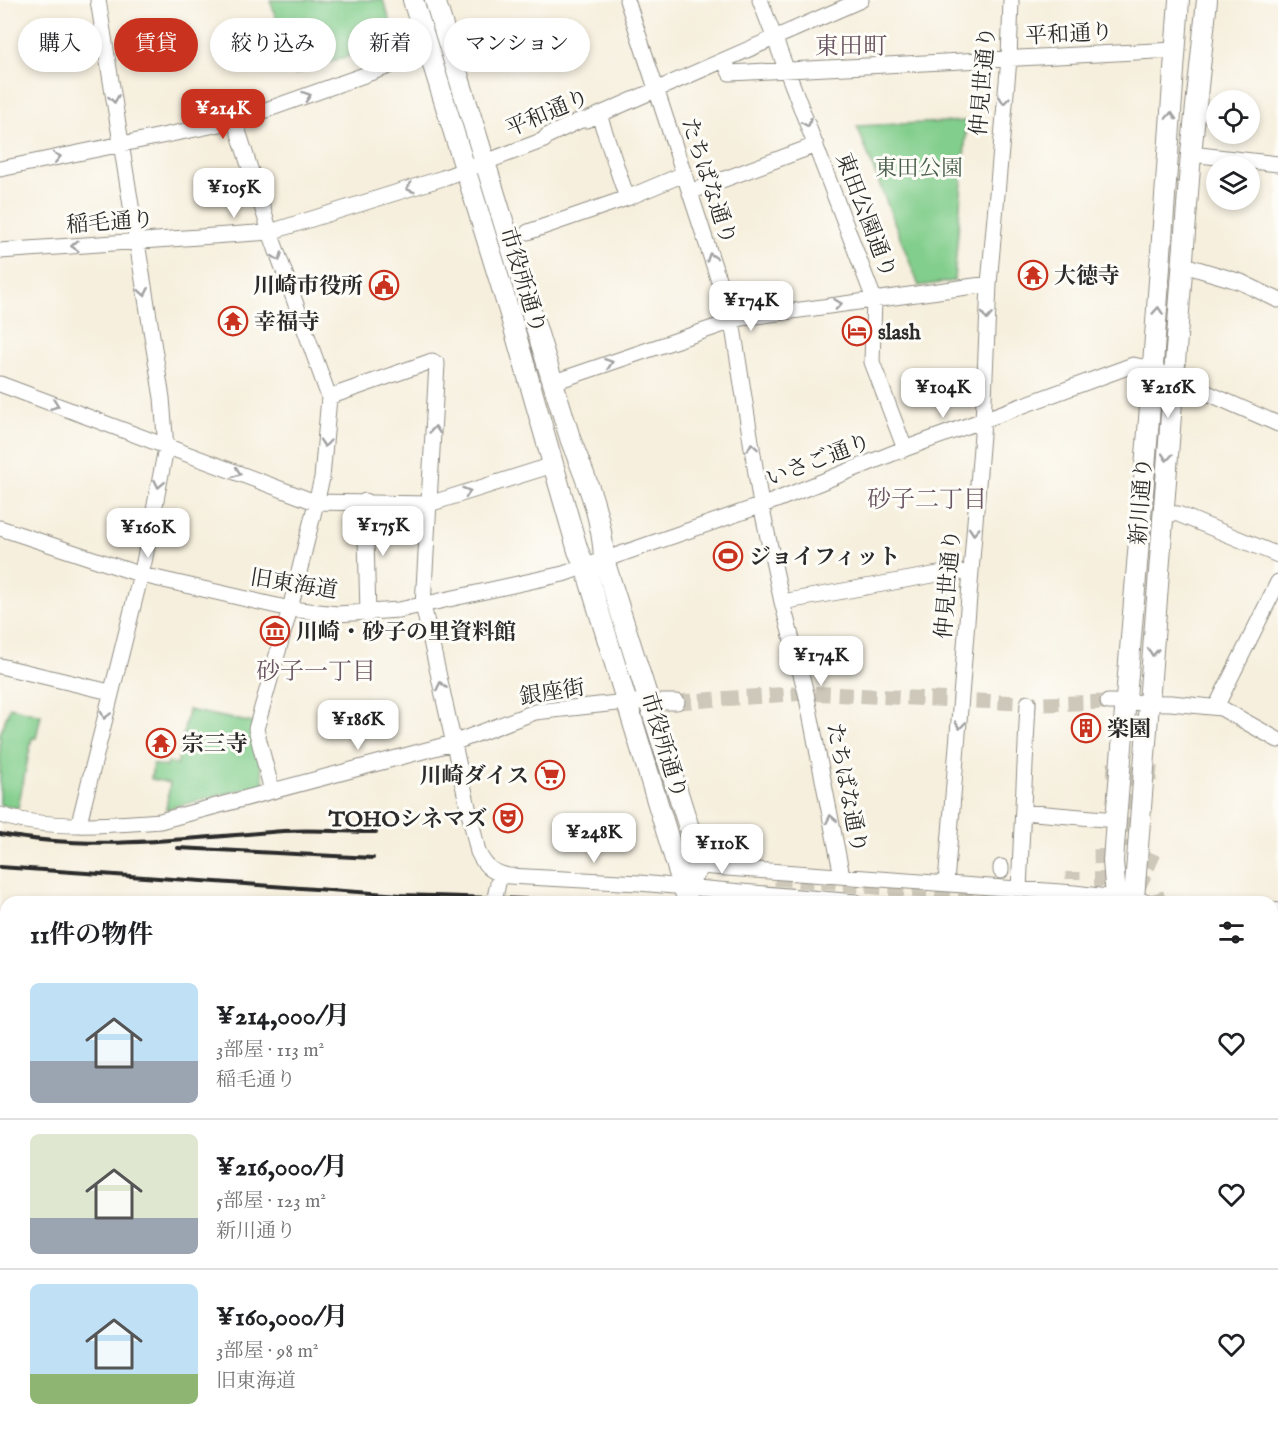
<!DOCTYPE html>
<html lang="ja">
<head>
<meta charset="utf-8">
<style>
	body { margin:0; font-family:"IM FELL English","Noto Serif JP",serif; background:#f6f6f6; color:#202124; height:100vh; display:flex; flex-direction:column; font-size:22px; white-space:nowrap }
	* { box-sizing:border-box; margin:0 }
	p { font-size:20px; color:#757577 }
	.icon { flex:none; width:33px; height:33px; fill:none; stroke:currentColor; stroke-width:2; stroke-linecap:round; stroke-linejoin:round }
	.map { position:relative; flex:1; overflow:hidden }
	.details { position:absolute; left:0px; top:896px; width:1278px; height:536px; display:flex; flex-direction:column; background:#fff; border-radius:18px 18px 0 0; box-shadow:0 3px 9px #0003 }
	.details>* { flex:none }
	.top-card { position:absolute; left:18px; top:18px; width:600px; height:54px; display:flex; gap:12px }
	.fabs { position:absolute; left:1206px; top:90px; display:grid; gap:12px }
	.fabs a { display:grid; place-items:center; width:54px; height:54px; border-radius:50%; background:#fff; box-shadow:0 3px 9px #0003; font-size:30px }
	.price { position:absolute; translate:-50% -51px; padding:0 14px; border-radius:12px; background:#fff; color:#222; font-size:20px; line-height:39px; filter:drop-shadow(0 2px 3px #0008) }
	.price::after { content:''; position:absolute; left:50%; top:36px; width:18px; height:14px; margin-left:-9px; background:inherit; clip-path:polygon(0 0,100% 0,50% 100%) }
	.price.selected { background:#c8321e; color:#fff }
	ul { padding:0; list-style:none }
	li { display:flex; align-items:center; gap:18px; height:150px; padding:0 30px }
	li+li { border-top:2px solid #e0e0e0 }
	li span { display:grid; place-items:center; flex:none; width:168px; height:120px; border-radius:9px; color:#555 }
	li>.icon { margin-inline-start:auto }
	span .icon { width:72px; height:72px; fill:#fffc; stroke-width:1 }
	li b { font-size:26px }
	h2 { display:flex; justify-content:space-between; align-items:center; height:72px; padding:0 30px; font-size:26px }
	.chip { padding:0 21px; border-radius:27px; background:#fff; box-shadow:0 3px 9px #0003; font-size:21px; line-height:54px }
	.chip.selected { background:#c8321e; color:#fff }
	.map>svg:first-child { display:block }
	.green { fill:#82ce8c; stroke:#567c5c; stroke-width:1.5 }
	.lines { fill:none; stroke-linecap:round; stroke-linejoin:round }
	.minor-tunnel { stroke:#cdc8b9; stroke-width:15; stroke-dasharray:15 8; stroke-linecap:butt }
	.minor-casing { stroke:#908d84; stroke-width:17 }
	.major-casing { stroke:#908d84; stroke-width:22 }
	.minor { stroke:#fff; stroke-width:15 }
	.major { stroke:#fff; stroke-width:20 }
	.rail { stroke:#2b2b2b; stroke-width:4 }
	.oneway { stroke:#a0a0a0 }
	.labels { text-anchor:middle; stroke-width:6; stroke-linejoin:round; paint-order:stroke }
	.street-label { font-size:22px; fill:#2b2b2b; stroke:#fdfcf7 }
	.park-label { font-size:22px; fill:#455c48; stroke:#fdfcf7 }
	.poi-label { font-size:22px; font-weight:bold; fill:#2b2b2b; stroke:#fdfcf7; text-anchor:start }
	.neighbourhood-label { font-size:24px; fill:#6a5662; stroke:#fdfcf7 }
</style>
</head>
<body>
<div class="map">
<svg width="1278" height="1430" viewBox="0 0 1278 1430">
	<rect width="100%" height="100%" fill="#fdfcf7"/>
	<filter id="ink" filterUnits="userSpaceOnUse"><feTurbulence type="fractalNoise" baseFrequency=".0167" numOctaves="2"/><feDisplacementMap in="SourceGraphic" scale="12" xChannelSelector="R" yChannelSelector="G"/><feConvolveMatrix kernelMatrix="1 2 1 2 8 2 1 2 1" color-interpolation-filters="sRGB"/></filter>
	<filter id="wash" filterUnits="userSpaceOnUse"><feTurbulence type="fractalNoise" baseFrequency=".008" numOctaves="4" result="noise"/><feDisplacementMap in="SourceGraphic" scale="24" xChannelSelector="R" yChannelSelector="G"/><feGaussianBlur stdDeviation="1.35" result="paint"/><feColorMatrix in="noise" values="0 0 0 0 0 0 0 0 0 0 0 0 0 0 0 0 0 1.4 0 .05"/><feComposite in="paint" operator="in"/></filter>
	<g filter="url(#wash)">
		<rect width="100%" height="100%" fill="#f6efdd"/>
		<path class="green" d="M270 0H383L397 40 295 74Z
			M967 121 954 281 919 286 857 126Z
			M10 707 41 715 36 738H32L18 808 0 805V734Z
			M188 710 253 723 264 784 166 809 170 783 151 779 153 764 167 767 168 762 177 765Z
			M0 1186 6 1187V1298L0 1290Z"/>
	</g>
	<g filter="url(#ink)">
		<g class="lines">
			<path class="minor-tunnel" d="M677 702 806 693 1042 704 1108 702
				M1107 770 1157 774
				M1129 772 1130 847
				M1101 849 1102 902
				M775 878 1045 902
				M1073 879V872
				M695 882 701 902
				M1138 888 1154 853
				M1151 902 1171 896"/>
			<g class="minor-casing">
				<path id="minor" d="M627 0 732 321 761 505 782 602 806 693 842 876
					M760 0 874 299 872 362 905 449
					M724 60 730 73 1175 50
					M599 115 627 198
					M235 121 270 232 329 397 322 478 290 609 256 729 272 791
					M1191 154 1278 164
					M0 169 235 121 429 52
					M690 192 816 145
					M528 232 627 198 684 174
					M0 251 270 232 443 178 544 140 547 136 581 120H587L861 0
					M1184 265 1241 282 1278 300
					M554 382 742 318 989 284
					M0 384 315 502 429 504 553 465
					M329 397 432 361 437 364 423 605 478 852C485 867 493 873 509 876L639 883 856 902
					M365 501 368 614
					M1162 513 1178 514 1278 555
					M0 528 142 575 290 609 337 614 399 610 563 574 774 501 896 452 1133 365 1153 369 1278 424
					M782 602 955 571 970 574
					M0 666 110 692
					M1108 702 1171 703 1221 708 1278 740
					M1216 707 1278 582
					M1023 812 1116 820
					M0 815C47 830 111 825 160 821L453 743 535 712 626 702H677
					M79 823 144 562 166 448 162 398 98 0
					M700 866 1074 893 1148 902
					M1001 871V867
					M946 883 983 422 989 284 1009 59 1011 0
					M1019 889 1028 703
					M494 902 500 874
					M1272 910 1278 911
					M0 928 6 927
					M1272 933 1278 934
					M1272 968 1278 969
					M0 1081 6 1083
					M0 1158 6 1160
					M0 1176 6 1177
					M1272 1228 1278 1229
					M182 1425 185 1430
					M195 1425 199 1430
					M643 1425 646 1430
					M892 1425 900 1430
					M472 1430 475 1425
					M488 1430 491 1425"/>
			</g>
			<g class="major-casing">
				<path id="major" d="M413 0 509 311 578 551 585 566 688 902
					M435 0 571 441C586 479 603 518 604 560L697 853 700 866 683 886
					M1116 897 1113 861 1116 820 1150 407 1179 0
					M1134 899 1191 154 1207 0
					M0 1420 6 1414
					M18 1430 24 1425"/>
			</g>
			<use href="#minor" class="minor"/>
			<use href="#major" class="major"/>
			<path class="rail" d="M0 834C93 852 191 838 284 831 315 829 346 832 376 832
				M178 848 373 858
				M0 867 401 895 614 902
				M1272 952H1278
				M0 1099 6 1100
				M0 1124 6 1125
				M1272 1320 1278 1322
				M1272 1344 1278 1345
				M1272 1363 1278 1364
				M1272 1380H1278"/>
		</g>
		<defs><path id="oneway-chevron" d="M-2-3.5L2.5 0L-2 3.5" fill="none" stroke-width="1.6" stroke-linecap="round" stroke-linejoin="round" transform="scale(1.5)"/></defs>
		<g class="oneway">
			<use href="#oneway-chevron" transform="translate(307 96) rotate(-19)"/>
			<use href="#oneway-chevron" transform="translate(114 99) rotate(81)"/>
			<use href="#oneway-chevron" transform="translate(1004 100) rotate(96)"/>
			<use href="#oneway-chevron" transform="translate(1171 116) rotate(-87)"/>
			<use href="#oneway-chevron" transform="translate(807 123) rotate(68)"/>
			<use href="#oneway-chevron" transform="translate(57 157) rotate(-12)"/>
			<use href="#oneway-chevron" transform="translate(410 188) rotate(163)"/>
			<use href="#oneway-chevron" transform="translate(75 246) rotate(176)"/>
			<use href="#oneway-chevron" transform="translate(278 257) rotate(70)"/>
			<use href="#oneway-chevron" transform="translate(711 257) rotate(-108)"/>
			<use href="#oneway-chevron" transform="translate(144 292) rotate(80)"/>
			<use href="#oneway-chevron" transform="translate(838 304) rotate(-8)"/>
			<use href="#oneway-chevron" transform="translate(1158 311) rotate(-86)"/>
			<use href="#oneway-chevron" transform="translate(987 316) rotate(92)"/>
			<use href="#oneway-chevron" transform="translate(609 363) rotate(-19)"/>
			<use href="#oneway-chevron" transform="translate(55 405) rotate(21)"/>
			<use href="#oneway-chevron" transform="translate(435 430) rotate(-86)"/>
			<use href="#oneway-chevron" transform="translate(325 443) rotate(95)"/>
			<use href="#oneway-chevron" transform="translate(752 447) rotate(-99)"/>
			<use href="#oneway-chevron" transform="translate(1167 457) rotate(95)"/>
			<use href="#oneway-chevron" transform="translate(237 473) rotate(20)"/>
			<use href="#oneway-chevron" transform="translate(159 484) rotate(101)"/>
			<use href="#oneway-chevron" transform="translate(467 492) rotate(-18)"/>
			<use href="#oneway-chevron" transform="translate(974 531) rotate(94)"/>
			<use href="#oneway-chevron" transform="translate(1153 652) rotate(94)"/>
			<use href="#oneway-chevron" transform="translate(441 686) rotate(-102)"/>
			<use href="#oneway-chevron" transform="translate(105 715) rotate(104)"/>
			<use href="#oneway-chevron" transform="translate(960 725) rotate(95)"/>
			<use href="#oneway-chevron" transform="translate(831 819) rotate(-101)"/>
		</g>
	</g>
	<defs>
		<g id="temple-ring" transform="scale(1.5)"><circle r="9.5" fill="#fdfcf7" stroke="#c8321e" stroke-width="1.5"/><path d="M0-6L5-2H3V0L6.5 2.5H4V6H1.5V3h-3V6H-4V2.5H-6.5L-3 0V-2H-5Z" fill="#c8321e"/></g>
		<g id="civic-ring" transform="scale(1.5)"><circle r="9.5" fill="#fdfcf7" stroke="#c8321e" stroke-width="1.5"/><path d="M-.6-6.5H3V-4.5H.6V-3L4-1V1h2V6H-6V1h2V-1L-.6-3ZM-1.2 2.5V6h2.4V2.5Z" fill="#c8321e"/></g>
		<g id="hotel-ring" transform="scale(1.5)"><circle r="9.5" fill="#fdfcf7" stroke="#c8321e" stroke-width="1.5"/><path d="M-6-4.5h1.5V1H6V5H4.5V3h-9V5H-6ZM-4 0a1.8 1.8 0 1 1 3.6 0ZM.5 0V-2.5h3Q6-2.5 6 0Z" fill="#c8321e"/></g>
		<g id="stadium-ring" transform="scale(1.5)"><circle r="9.5" fill="#fdfcf7" stroke="#c8321e" stroke-width="1.5"/><path d="M0-5a6.5 5 0 1 0 0 10a6.5 5 0 1 0 0-10ZM-3.5-1.8h7v3.6h-7Z" fill="#c8321e"/></g>
		<g id="museum-ring" transform="scale(1.5)"><circle r="9.5" fill="#fdfcf7" stroke="#c8321e" stroke-width="1.5"/><path d="M0-6L6-3V-2H-6V-3ZM-5-1h2V3h-2ZM-1-1h2V3h-2ZM3-1h2V3H3ZM-6 4H6V6H-6Z" fill="#c8321e"/></g>
		<g id="building-ring" transform="scale(1.5)"><circle r="9.5" fill="#fdfcf7" stroke="#c8321e" stroke-width="1.5"/><path d="M-4-6H4V6H1V3H-1V6H-4ZM-2.5-4.3h1.7v1.8h-1.7ZM.8-4.3h1.7v1.8H.8ZM-2.5-1h1.7V.8h-1.7ZM.8-1h1.7V.8H.8Z" fill="#c8321e"/></g>
		<g id="supermarket-ring" transform="scale(1.5)"><circle r="9.5" fill="#fdfcf7" stroke="#c8321e" stroke-width="1.5"/><path d="M-6-5.5h2.5l.6 2H6L4.5 2H-2.5L-4.4-4H-6ZM-1.5 3.2a1.3 1.3 0 1 0 .1 0ZM3 3.2a1.3 1.3 0 1 0 .1 0Z" fill="#c8321e"/></g>
		<g id="theatre-ring" transform="scale(1.5)"><circle r="9.5" fill="#fdfcf7" stroke="#c8321e" stroke-width="1.5"/><path d="M-5-5.5Q0-4 5-5.5V0Q5 5 0 6Q-5 5-5 0ZM-3.3-2.5H-1v1.5H-3.3ZM1-2.5H3.3v1.5H1ZM-2.8 1Q0 5.5 2.8 1Z" fill="#c8321e"/></g>
	</defs>
	<g fill-rule="evenodd">
		<use href="#temple-ring" x="1033" y="275"/>
		<use href="#civic-ring" x="384" y="285"/>
		<use href="#temple-ring" x="233" y="321"/>
		<use href="#hotel-ring" x="857" y="331"/>
		<use href="#stadium-ring" x="728" y="556"/>
		<use href="#museum-ring" x="275" y="631"/>
		<use href="#building-ring" x="1086" y="728"/>
		<use href="#temple-ring" x="161" y="743"/>
		<use href="#supermarket-ring" x="550" y="775"/>
		<use href="#theatre-ring" x="508" y="818"/>
	</g>
	<g class="labels">
		<g class="street-label">
			<text transform="translate(1069 33) rotate(-3)" y="8">平和通り</text>
			<text transform="translate(982 81) rotate(-85)" y="8">仲見世通り</text>
			<text transform="translate(547 112) rotate(-23)" y="8">平和通り</text>
			<text transform="translate(710 181) rotate(72)" y="8">たちばな通り</text>
			<text transform="translate(867 215) rotate(69)" y="8">東田公園通り</text>
			<text transform="translate(110 221) rotate(-4)" y="8">稲毛通り</text>
			<text transform="translate(524 280) rotate(73)" y="8">市役所通り</text>
			<text transform="translate(818 459) rotate(-21)" y="8">いさご通り</text>
			<text transform="translate(1140 501) rotate(-86)" y="8">新川通り</text>
			<text transform="translate(294 583) rotate(9)" y="8">旧東海道</text>
			<text transform="translate(947 584) rotate(-85)" y="8">仲見世通り</text>
			<text transform="translate(552 691) rotate(-9)" y="8">銀座街</text>
			<text transform="translate(665 745) rotate(73)" y="8">市役所通り</text>
			<text transform="translate(848 788) rotate(79)" y="8">たちばな通り</text>
		</g>
		<g class="park-label">
			<text x="919" y="175">東田公園</text>
		</g>
		<g class="poi-label">
			<text x="1054" y="283">大徳寺</text>
			<text x="363" y="293" text-anchor="end">川崎市役所</text>
			<text x="254" y="329">幸福寺</text>
			<text x="878" y="339">slash</text>
			<text x="749" y="564">ジョイフィット</text>
			<text x="296" y="639">川崎・砂子の里資料館</text>
			<text x="1107" y="736">楽園</text>
			<text x="182" y="751">宗三寺</text>
			<text x="529" y="783" text-anchor="end">川崎ダイス</text>
			<text x="487" y="826" text-anchor="end">TOHOシネマズ</text>
		</g>
		<g class="neighbourhood-label">
			<text x="851" y="54">東田町</text>
			<text x="927" y="507">砂子二丁目</text>
			<text x="316" y="679">砂子一丁目</text>
		</g>
	</g>
</svg>
<div class="fabs">
<a><svg class="icon" aria-label="locate" viewBox="0 0 24 24"><circle cx="12" cy="12" r="6"/><path d="M12 2v4M12 18v4M2 12h4M18 12h4"/></svg></a>
<a><svg class="icon" aria-label="layers" viewBox="0 0 24 24"><path d="M12 4l9 5-9 5-9-5zM3 14l9 5 9-5"/></svg></a>
</div>
<b class="price selected" style="left:223px;top:140px">¥214K</b>
<b class="price" style="left:234px;top:219px">¥105K</b>
<b class="price" style="left:751px;top:332px">¥174K</b>
<b class="price" style="left:943px;top:419px">¥104K</b>
<b class="price" style="left:1168px;top:419px">¥216K</b>
<b class="price" style="left:383px;top:557px">¥175K</b>
<b class="price" style="left:148px;top:559px">¥160K</b>
<b class="price" style="left:821px;top:687px">¥174K</b>
<b class="price" style="left:358px;top:751px">¥186K</b>
<b class="price" style="left:594px;top:864px">¥248K</b>
<b class="price" style="left:722px;top:875px">¥110K</b>
<div class="top-card">
<a class="chip">購入</a>
<a class="chip selected">賃貸</a>
<a class="chip">絞り込み</a>
<a class="chip">新着</a>
<a class="chip">マンション</a>
</div>
<section class="details">
<h2>11件の物件<svg class="icon" aria-label="filters" viewBox="0 0 24 24"><path d="M4 7h16M4 17h16"/><circle cx="9" cy="7" r="2"/><circle cx="15" cy="17" r="2"/></svg></h2>
<ul>
<li><span style="background:linear-gradient(#bfe0f5 65%,#9aa5b1 0)"><svg class="icon" aria-label="home" viewBox="0 0 24 24"><path d="M3 11l9-7 9 7M6 9v11h12V9"/></svg></span><div><b>¥214,000/月</b><p>3部屋 · 113 m²</p><p>稲毛通り</p></div><svg class="icon" aria-label="heart" viewBox="0 0 24 24"><path d="M12 20l-8-8c-3-5 5-10 8-4 3-6 11-1 8 4z"/></svg></li>
<li><span style="background:linear-gradient(#dfe7d0 70%,#9aa5b1 0)"><svg class="icon" aria-label="home" viewBox="0 0 24 24"><path d="M3 11l9-7 9 7M6 9v11h12V9"/></svg></span><div><b>¥216,000/月</b><p>5部屋 · 123 m²</p><p>新川通り</p></div><svg class="icon" aria-label="heart" viewBox="0 0 24 24"><path d="M12 20l-8-8c-3-5 5-10 8-4 3-6 11-1 8 4z"/></svg></li>
<li><span style="background:linear-gradient(#bfe0f5 75%,#8fb573 0)"><svg class="icon" aria-label="home" viewBox="0 0 24 24"><path d="M3 11l9-7 9 7M6 9v11h12V9"/></svg></span><div><b>¥160,000/月</b><p>3部屋 · 98 m²</p><p>旧東海道</p></div><svg class="icon" aria-label="heart" viewBox="0 0 24 24"><path d="M12 20l-8-8c-3-5 5-10 8-4 3-6 11-1 8 4z"/></svg></li>
</ul>
</section>
</div>
</body>
</html>
